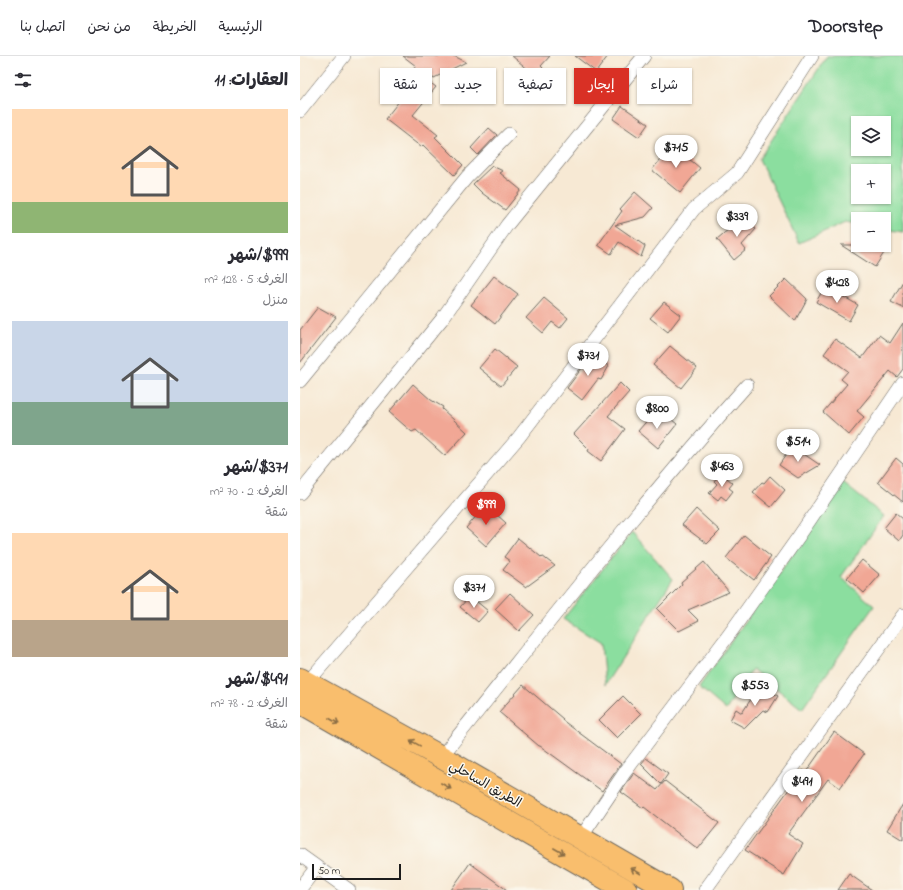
<!DOCTYPE html>
<html lang="ar">
<head>
<meta charset="utf-8">
<style>
	body { margin:0; font-family:"Indie Flower","Playpen Sans Arabic",sans-serif; background:#f7f7f7; color:#2b2b33; direction:rtl; height:100vh; display:flex; flex-direction:column; font-size:15px; white-space:nowrap }
	* { box-sizing:border-box; margin:0 }
	p { font-size:13px; color:#7c7c81 }
	.icon { flex:none; width:22px; height:22px; fill:none; stroke:currentColor; stroke-width:2; stroke-linecap:round; stroke-linejoin:round }
	.map { position:relative; flex:1; overflow:hidden; direction:ltr }
	.drawer { display:flex; flex-direction:column; background:#fff; width:300px }
	.drawer>* { flex:none }
	.top-card { position:absolute; left:12px; top:12px; width:380px; height:36px; direction:rtl; display:flex; gap:8px }
	.tools { position:absolute; left:551px; top:60px; display:grid; gap:8px }
	.tools a { display:grid; place-items:center; width:40px; height:40px; border-radius:0px; background:#fff; box-shadow:0 1px 3px #0004; font-size:20px }
	.scale { position:absolute; left:12px; bottom:10px; width:89px; box-sizing:border-box; padding-left:4px; border:2px solid #1c1c1c; border-top:0; font-size:11px; line-height:14px; white-space:nowrap; color:#1c1c1c; -webkit-text-stroke:3px #fbf7ec; paint-order:stroke }
	.price { position:absolute; translate:-50% -34px; padding:0 9px; border-radius:14px; background:#fff; color:#222; font-size:13px; line-height:26px; filter:drop-shadow(0 1px 2px #0008) }
	.price::after { content:''; position:absolute; left:50%; top:24px; width:12px; height:9px; margin-left:-6px; background:inherit; clip-path:polygon(0 0,100% 0,50% 100%) }
	.price.on { background:#d93025; color:#fff }
	ul { padding:0; list-style:none }
	li { display:grid; align-content:center; gap:8px; height:212px; padding:0 12px }
	li span { display:grid; place-items:center; height:124px; border-radius:0px; color:#555 }
	li>.icon { margin-inline-start:auto }
	span .icon { width:72px; height:72px; fill:#fffc; stroke-width:1 }
	li b { font-size:17px }
	h2 { display:flex; justify-content:space-between; align-items:center; height:48px; padding:0 12px; font-size:17px }
	.chip { padding:0 14px; border-radius:0px; background:#fff; box-shadow:0 1px 3px #0004; font-size:14px; line-height:36px }
	.chip.on { background:#d93025; color:#fff }
	header { display:flex; align-items:center; gap:24px; box-sizing:border-box; height:56px; padding:0 20px; background:#fff; border-bottom:1px solid #e1e1e2 }
	header strong { font-size:19px }
	nav { display:flex; gap:22px; margin-inline-start:auto; font-size:14px }
	main { display:flex; flex:1; min-height:0 }
	.map>svg:first-child { display:block }
	.green { fill:#8bde9f; stroke:#547d5e; fill-rule:evenodd }
	.building { fill:#f1a795 }
	.lines { fill:none; stroke-linecap:round; stroke-linejoin:round }
	.minor-casing { stroke:#69645c; stroke-width:14 }
	.trunk-casing { stroke:#69645c; stroke-width:24 }
	.minor { stroke:#fff; stroke-width:13 }
	.trunk { stroke:#f9be6d; stroke-width:22 }
	.oneway { stroke:#8a6d44 }
	.labels { text-anchor:middle; stroke-width:3; stroke-linejoin:round; paint-order:stroke }
	.street-label { font-size:13px; fill:#1c1c1c; stroke:#fbf7ec }
</style>
</head>
<body>
<header>
<strong>Doorstep</strong>
<nav><a>الرئيسية</a><a>الخريطة</a><a>من نحن</a><a>اتصل بنا</a></nav>
</header>
<main>
<div class="map">
<svg width="603" height="834" viewBox="0 0 603 834">
	<rect width="100%" height="100%" fill="#fbf7ec"/>
	<filter id="ink" filterUnits="userSpaceOnUse"><feTurbulence type="fractalNoise" baseFrequency=".025" numOctaves="2"/><feDisplacementMap in="SourceGraphic" scale="8" xChannelSelector="R" yChannelSelector="G"/><feConvolveMatrix kernelMatrix="1 2 1 2 8 2 1 2 1" color-interpolation-filters="sRGB"/></filter>
	<filter id="wash" filterUnits="userSpaceOnUse"><feTurbulence type="fractalNoise" baseFrequency=".012" numOctaves="4" result="noise"/><feDisplacementMap in="SourceGraphic" scale="16" xChannelSelector="R" yChannelSelector="G"/><feGaussianBlur stdDeviation="0.9" result="paint"/><feColorMatrix in="noise" values="0 0 0 0 0 0 0 0 0 0 0 0 0 0 0 0 0 1.4 0 .05"/><feComposite in="paint" operator="in"/></filter>
	<g filter="url(#wash)">
		<rect width="100%" height="100%" fill="#f7e9d4"/>
		<path class="green" d="M527 0H603V176L584 173V163H558V168L545 166 499 187 459 103ZM558 67H584V93H558ZM558 115H584V141H558Z
			M543 427 584 460 541 521 574 550 502 653 452 613 426 654 399 631Z
			M332 476 373 523 305 629 301 587 263 563Z"/>
		<g id="blocks">
			<path class="building" d="M103 0H154L166 6 128 25 136 31 113 59 138 79 135 81 163 109 154 119 123 89 121 91 85 63 107 35 100 30 116 10Z
				M212 0H250L241 10 243 12 236 20Z
				M275 0H308L296 16Z
				M322 50 348 68 339 81 313 63Z
				M189 72 197 79 178 99 171 92Z
				M372 89 400 112 380 137 352 114Z
				M192 110 203 115 200 117 221 134 205 154 182 137 173 128Z
				M335 136 353 152 345 161 315 169 345 190 341 201 319 186 311 198 298 189 322 155 320 153Z
				M439 159 456 173 442 189 446 194 434 204 417 183 435 168Z
				M541 189H589L575 211Z
				M194 220 218 238 195 268 171 249Z
				M486 223 507 243 495 265 469 240Z
				M603 225V252L591 246Z
				M525 230 558 249 549 265 516 246Z
				M244 242 268 262 260 272 252 266 243 277 226 262Z
				M364 246 381 259 368 276 350 262Z
				M18 251 36 261 0 307V274Z
				M603 267V313L597 321 590 315 557 355 564 361 549 379 523 356 547 328 541 323 548 315 524 298 535 283 562 302 579 279 590 287Z
				M370 290 397 312 381 332 353 309Z
				M195 293 217 311 201 330 179 312Z
				M291 300 309 310 301 324 298 323 282 344 267 332Z
				M320 327 329 336 308 360 325 373 301 405 288 395 289 393 274 378Z
				M113 328 131 344 143 351 142 353 167 376 145 400 116 374 112 376 89 356Z
				M366 359 377 368 358 392 338 375 351 360 359 367Z
				M492 390 520 409 498 422 479 409Z
				M596 402 603 408V446L578 426Z
				M421 417 433 427 429 432 433 435 426 444 421 440 418 444 409 437 417 428 414 425Z
				M470 420 485 434 471 451 453 436 462 426 464 427Z
				M186 449 206 467 186 490 166 472Z
				M396 453 420 475 407 488 382 469Z
				M596 457 603 463V479L599 485 584 472Z
				M444 479 471 501 454 524 426 502Z
				M218 482 241 501 242 500 255 510 226 531 203 514 210 505 204 501Z
				M562 504 580 519 564 537 547 522Z
				M404 506 429 536 388 554 399 565 379 575 357 553 382 528 381 526Z
				M210 537 234 559 219 575 195 553Z
				M170 540 188 555 178 566 160 551Z
				M223 629 263 663 262 664 321 708 302 735 240 690H239L199 656Z
				M460 629 478 640 468 656 463 654 445 672 430 664 436 653 442 657Z
				M323 640 341 658 317 682 299 664Z
				M534 676 564 698 540 732 528 723 488 778 503 788 484 819 445 794 503 714 506 716Z
				M346 702 368 718 361 728 341 708Z
				M334 717 357 734 365 725 419 767 398 793 344 751 343 752 321 736Z
				M603 748V784L587 774Z
				M170 807 207 834H151Z
				M549 818 572 834H538Z"/>
		</g>
	</g>
	<g filter="url(#ink)">
		<use href="#blocks" fill-opacity="0" stroke="#69645c" stroke-width="1"/>
		<g class="lines">
			<g class="minor-casing">
				<path id="minor" d="M0 55 44 0
					M0 325 167 121 209 78
					M0 437 142 263 207 169 344 0
					M7 627 219 381 394 153 437 117 512 0
					M141 701C242 576 340 449 447 329
					M280 783 325 716 428 580 499 480 603 327
					M0 799 49 834
					M0 833 16 812
					M405 834 603 559"/>
			</g>
			<g class="trunk-casing">
				<path id="trunk" d="M0 623 141 701 370 834
					M0 646 326 834"/>
			</g>
			<use href="#minor" class="minor"/>
			<use href="#trunk" class="trunk"/>
		</g>
		<defs><path id="oneway-shaft" d="M-6 0H5M1.5-3L5.5 0L1.5 3" fill="none" stroke-width="1.6" stroke-linecap="round" stroke-linejoin="round"/></defs>
		<g class="oneway">
			<use href="#oneway-shaft" transform="translate(34 665) rotate(30)"/>
			<use href="#oneway-shaft" transform="translate(115 687) rotate(-151)"/>
			<use href="#oneway-shaft" transform="translate(146 730) rotate(30)"/>
			<use href="#oneway-shaft" transform="translate(259 795) rotate(30)"/>
			<use href="#oneway-shaft" transform="translate(336 815) rotate(-150)"/>
		</g>
	</g>
	<g class="labels">
		<g class="street-label">
			<text transform="translate(186 727) rotate(30)" y="5">الطريق الساحلي</text>
		</g>
	</g>
</svg>
<div class="tools">
<a><svg class="icon" aria-label="layers" viewBox="0 0 24 24"><path d="M12 4l9 5-9 5-9-5zM3 14l9 5 9-5"/></svg></a>
<a>+</a>
<a>−</a>
</div>
<div class="scale">50 m</div>
<b class="price" style="left:376px;top:113px">$715</b>
<b class="price" style="left:437px;top:182px">$339</b>
<b class="price" style="left:537px;top:248px">$428</b>
<b class="price" style="left:288px;top:321px">$731</b>
<b class="price" style="left:357px;top:374px">$800</b>
<b class="price" style="left:498px;top:407px">$514</b>
<b class="price" style="left:422px;top:432px">$463</b>
<b class="price on" style="left:186px;top:470px">$999</b>
<b class="price" style="left:174px;top:553px">$371</b>
<b class="price" style="left:455px;top:651px">$553</b>
<b class="price" style="left:502px;top:747px">$491</b>
<div class="top-card">
<a class="chip">شراء</a>
<a class="chip on">إيجار</a>
<a class="chip">تصفية</a>
<a class="chip">جديد</a>
<a class="chip">شقة</a>
</div>
</div>
<section class="drawer">
<h2>العقارات: 11<svg class="icon" aria-label="filters" viewBox="0 0 24 24"><path d="M4 7h16M4 17h16"/><circle cx="9" cy="7" r="2"/><circle cx="15" cy="17" r="2"/></svg></h2>
<ul>
<li><span style="background:linear-gradient(#ffd9b3 75%,#8fb573 0)"><svg class="icon" aria-label="home" viewBox="0 0 24 24"><path d="M3 11l9-7 9 7M6 9v11h12V9"/></svg></span><div><b>$999/شهر</b><p>الغرف: 5 · 128 m²</p><p>منزل</p></div></li>
<li><span style="background:linear-gradient(#c9d6e8 65%,#7fa58c 0)"><svg class="icon" aria-label="home" viewBox="0 0 24 24"><path d="M3 11l9-7 9 7M6 9v11h12V9"/></svg></span><div><b>$371/شهر</b><p>الغرف: 2 · 70 m²</p><p>شقة</p></div></li>
<li><span style="background:linear-gradient(#ffd9b3 70%,#b9a48a 0)"><svg class="icon" aria-label="home" viewBox="0 0 24 24"><path d="M3 11l9-7 9 7M6 9v11h12V9"/></svg></span><div><b>$491/شهر</b><p>الغرف: 2 · 78 m²</p><p>شقة</p></div></li>
</ul>
</section>
</main>
</body>
</html>
